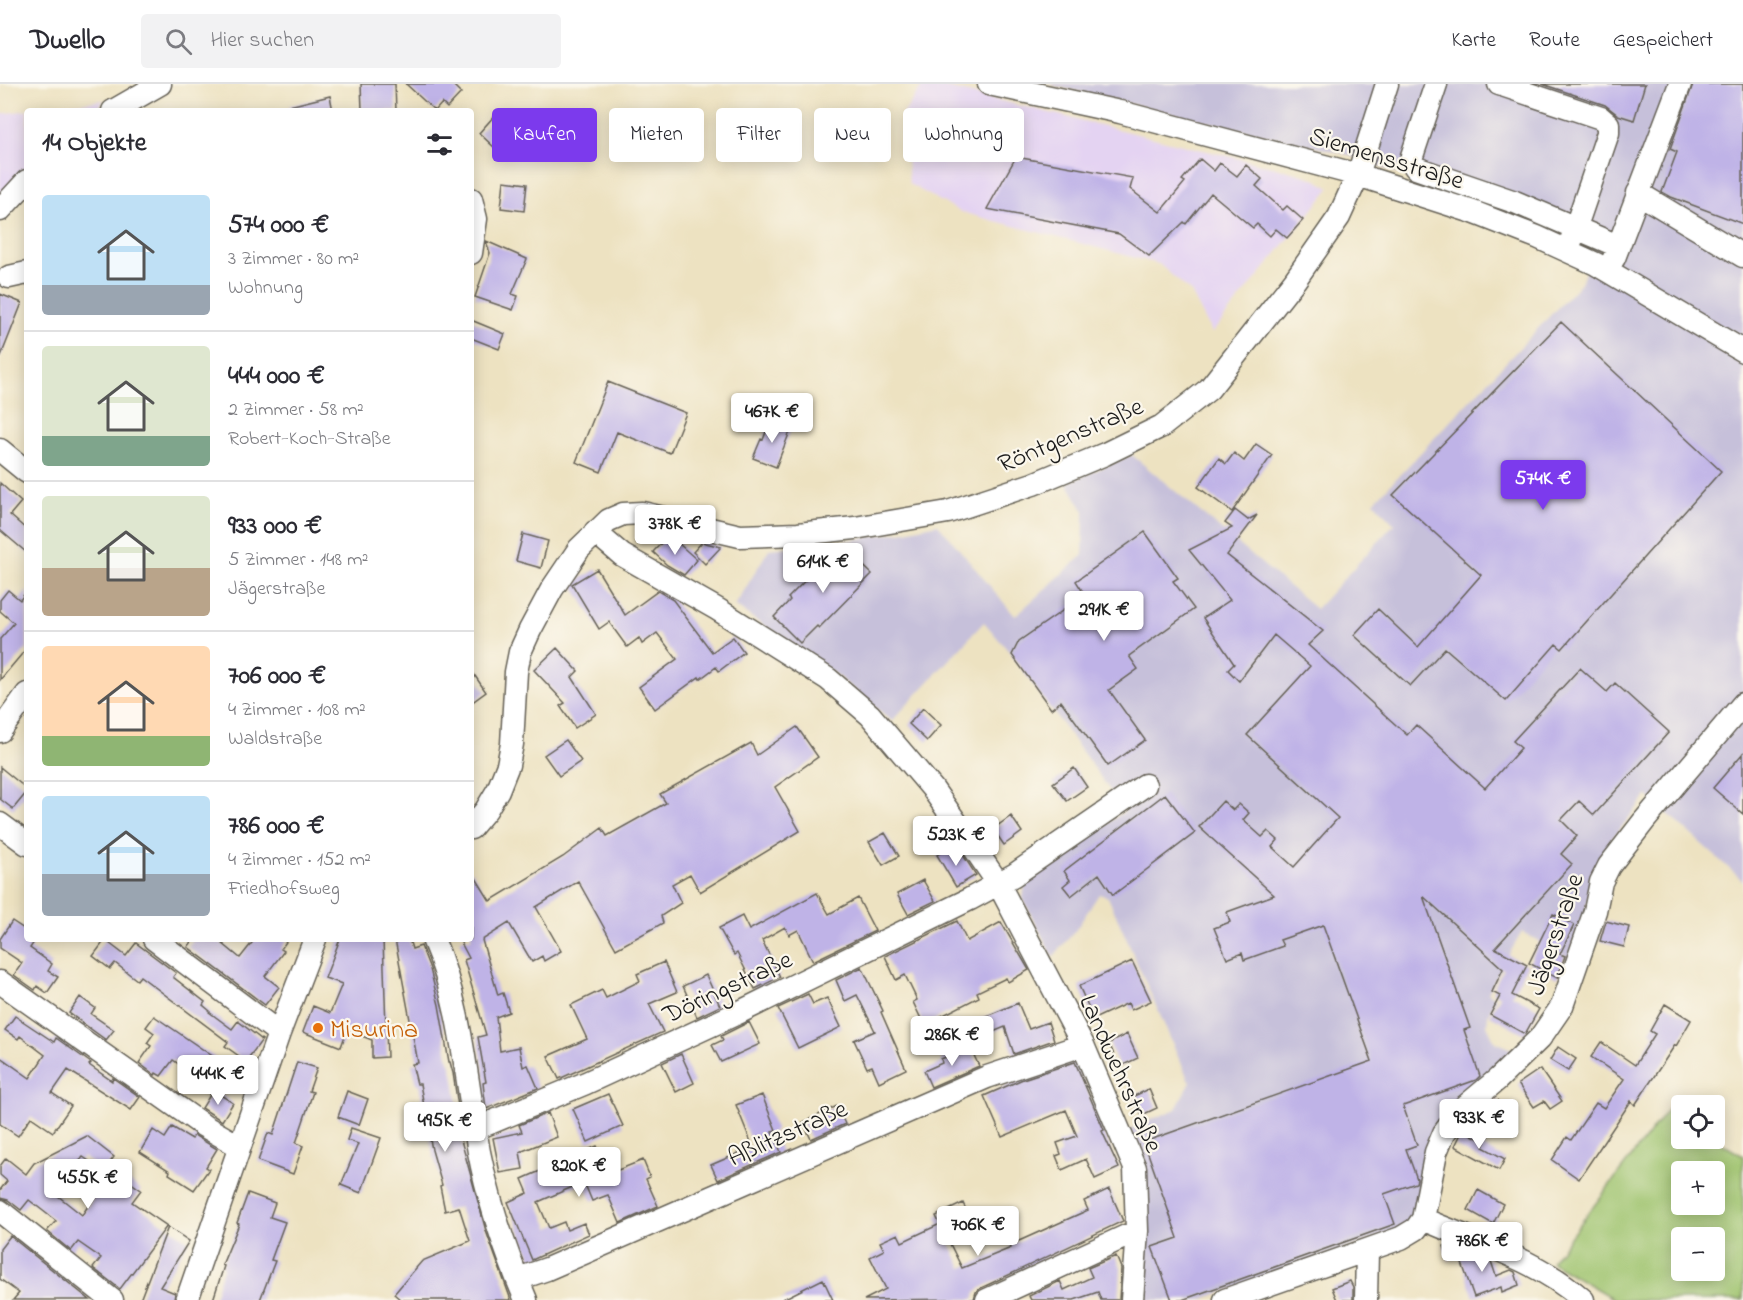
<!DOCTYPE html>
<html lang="de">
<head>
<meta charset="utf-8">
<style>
	body { margin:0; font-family:"Indie Flower",sans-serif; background:#f2f2f3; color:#2b2b33; height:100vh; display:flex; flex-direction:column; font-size:22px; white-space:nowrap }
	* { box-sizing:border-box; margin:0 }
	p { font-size:20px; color:#7c7c81 }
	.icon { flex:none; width:33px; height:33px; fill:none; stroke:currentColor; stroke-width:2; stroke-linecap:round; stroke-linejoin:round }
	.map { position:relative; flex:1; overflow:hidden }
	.panel { position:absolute; left:24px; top:24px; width:450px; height:834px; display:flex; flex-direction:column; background:#fff; border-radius:6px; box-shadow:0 3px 15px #0003 }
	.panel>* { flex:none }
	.guide { position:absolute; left:492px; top:24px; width:570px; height:54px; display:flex; gap:12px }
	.tools { position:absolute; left:1671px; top:1011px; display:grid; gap:12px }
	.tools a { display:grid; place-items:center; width:54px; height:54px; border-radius:6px; background:#fff; box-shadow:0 3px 15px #0003; font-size:30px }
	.price { position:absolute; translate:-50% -51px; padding:0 14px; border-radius:6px; background:#fff; color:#222; font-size:20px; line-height:39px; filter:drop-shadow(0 2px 3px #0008) }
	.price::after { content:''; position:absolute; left:50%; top:36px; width:18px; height:14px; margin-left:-9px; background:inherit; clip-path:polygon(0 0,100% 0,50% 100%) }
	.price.selected { background:#7c3aed; color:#fff }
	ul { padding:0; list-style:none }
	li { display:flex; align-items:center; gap:18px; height:150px; padding:0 18px }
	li+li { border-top:2px solid #e1e1e2 }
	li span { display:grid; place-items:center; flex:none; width:168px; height:120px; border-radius:6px; color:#555 }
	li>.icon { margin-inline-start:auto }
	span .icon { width:72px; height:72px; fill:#fffc; stroke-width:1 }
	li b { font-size:26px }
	h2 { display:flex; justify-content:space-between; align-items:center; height:72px; padding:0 18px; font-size:26px }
	.pill { padding:0 21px; border-radius:6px; background:#fff; box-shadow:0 3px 15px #0003; font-size:21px; line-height:54px }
	.pill.selected { background:#7c3aed; color:#fff }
	header { display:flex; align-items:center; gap:36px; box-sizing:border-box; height:84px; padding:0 30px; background:#fff; border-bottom:2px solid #e1e1e2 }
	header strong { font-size:28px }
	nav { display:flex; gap:33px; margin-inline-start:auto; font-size:21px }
	.search { width:420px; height:54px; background:#f2f2f3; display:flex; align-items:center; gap:15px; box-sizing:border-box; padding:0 21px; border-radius:6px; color:#7c7c81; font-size:22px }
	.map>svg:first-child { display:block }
	.built { fill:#e4d3f2 }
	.industrial { fill:#c6c0da }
	.green { fill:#9dc26c; stroke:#5c6f44; stroke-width:1.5; fill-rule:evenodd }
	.building { fill:#bfb3e7 }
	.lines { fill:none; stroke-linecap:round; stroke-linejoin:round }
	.minor-casing { stroke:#656156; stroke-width:25 }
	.minor { stroke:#fff; stroke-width:22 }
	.food-dot { fill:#e8710a; stroke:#fbf7ec; stroke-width:2 }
	.labels { text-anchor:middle; stroke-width:4.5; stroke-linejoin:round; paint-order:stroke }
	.street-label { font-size:26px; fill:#1c1c1c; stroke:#fbf7ec }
	.food-label { font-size:26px; fill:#c56008; stroke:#fbf7ec; text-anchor:start }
</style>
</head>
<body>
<header>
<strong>Dwello</strong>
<div class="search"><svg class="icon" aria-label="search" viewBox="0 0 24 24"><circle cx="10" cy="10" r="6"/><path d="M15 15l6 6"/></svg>Hier suchen</div>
<nav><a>Karte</a><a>Route</a><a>Gespeichert</a></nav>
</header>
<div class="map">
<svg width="1743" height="1216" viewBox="0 0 1743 1216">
	<rect width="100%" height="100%" fill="#fbf7ec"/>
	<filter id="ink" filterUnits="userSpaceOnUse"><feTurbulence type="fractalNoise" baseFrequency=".0167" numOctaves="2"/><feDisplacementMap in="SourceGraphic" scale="12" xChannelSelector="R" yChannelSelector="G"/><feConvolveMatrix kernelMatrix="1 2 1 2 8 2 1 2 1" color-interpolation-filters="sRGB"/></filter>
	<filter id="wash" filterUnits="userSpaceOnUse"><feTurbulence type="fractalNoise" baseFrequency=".008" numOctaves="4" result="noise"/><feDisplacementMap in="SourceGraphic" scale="24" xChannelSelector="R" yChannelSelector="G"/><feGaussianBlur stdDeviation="1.35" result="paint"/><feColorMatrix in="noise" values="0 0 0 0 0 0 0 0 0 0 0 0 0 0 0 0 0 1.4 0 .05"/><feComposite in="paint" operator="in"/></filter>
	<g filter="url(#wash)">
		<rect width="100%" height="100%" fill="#ede2c1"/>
		<path class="built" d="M923 0H931L1281 85 1313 94 1330 104 1212 249 1191 208 1159 180 961 128 909 100 904 29Z
			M104 16 96 27H27V90L0 112V30Z"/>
		<path class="industrial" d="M1046 0H1743V797L1647 711 1612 755 1593 788 1585 831 1570 874 1522 848 1508 872 1488 909 1496 914 1488 931 1487 941 1495 958 1518 968 1452 1026 1410 1142 1200 1216H1143L1130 1045 1176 1025 1190 999 1108 813 1099 810 1075 847 1053 873 1023 815 1025 799 1045 783 1125 727 1012 571 984 538 892 637 835 590 735 522 769 465 838 458 906 447 938 440 1015 532 1083 471 1084 427 1067 399 1132 371 1316 525 1394 440 1374 418 1581 199 1594 162 1345 70Z"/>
		<path class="green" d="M1667 1026 1681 1034 1682 1054 1714 1055 1743 1072V1216H1615L1551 1178ZM1682 1088H1714V1120H1682ZM1682 1154H1714V1186H1682Z"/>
		<g id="blocks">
			<path class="building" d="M361 0H395L396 27 362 26Z
				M406 0H452L461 9 447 24 442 19 435 27Z
				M1542 0H1645L1634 36 1618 31 1605 21Z
				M1693 0H1743V140L1671 113 1662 108 1677 68 1670 65Z
				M330 12 333 27H290L289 22Z
				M496 30 514 46 496 65 479 49Z
				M1016 73 1133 94 1130 105 1160 128 1185 98 1182 96 1200 75 1214 87 1220 79 1237 92 1246 81 1262 95 1256 102 1283 126 1287 122 1303 136 1287 154 1276 145 1270 152 1257 140 1253 144 1211 109 1186 140 1184 138 1149 172 1119 150 987 125Z
				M504 97 527 100 524 127 501 124Z
				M486 157 527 175 512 210 518 212 513 226 475 213 490 169Z
				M0 210 22 219 1 272H0Z
				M471 236 505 250 499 265 471 254Z
				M1561 238 1721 387 1562 565 1556 560 1506 617 1445 564 1410 602 1354 551 1378 525 1418 563 1481 491 1393 411Z
				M608 298 686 329 670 369 617 348 601 388 576 378Z
				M770 337 791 345 776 383 753 374 761 355 763 356Z
				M1256 360 1272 371 1232 428 1198 403 1219 374 1226 380 1234 369 1244 377Z
				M0 399 21 418 10 431 27 446V469L0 446Z
				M1235 426 1248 436 1257 431 1227 471 1323 547 1308 561 1407 651 1416 641 1485 704 1521 664 1513 657 1580 584 1607 608 1615 599 1669 648 1594 731 1579 717 1561 736 1577 752 1561 770 1572 780 1495 864 1527 881 1512 911 1539 925 1525 950 1490 931 1500 912 1492 908 1503 885 1423 812 1470 944 1464 946 1480 992 1476 996 1403 1022 1417 1061 1406 1065 1417 1095 1416 1099 1384 1110 1395 1140 1182 1216H1172L1152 1163 1178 1154 1144 1058 1372 977 1323 841 1280 856 1283 862 1244 876 1242 869 1227 875 1214 844 1230 838 1227 828 1274 811 1199 743 1223 717 1233 726 1239 720 1249 729 1243 736 1262 753 1268 747 1278 756 1272 763 1294 783 1338 734 1247 651 1310 582 1274 551 1239 597 1228 586 1234 580 1203 534 1230 516 1189 466 1232 444 1225 439Z
				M1145 448 1178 494 1173 497 1194 525 1129 572 1138 585 1109 606 1145 656 1108 682 1061 617 1051 625 1012 571 1019 557 1085 511 1076 497Z
				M523 450 548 457 541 484 516 477Z
				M669 451 697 476 684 491 667 481 653 468Z
				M702 458 721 463 705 480 693 468Z
				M841 460 872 490 819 544 817 542 800 559 774 533 790 516 788 514Z
				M597 485 625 531 658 507 673 516 712 568 733 553 744 568 719 587 716 583 700 595 699 593 655 625 639 603 677 575 657 549 642 560 639 554 627 563 609 538 599 545 572 500Z
				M8 506 20 516 27 507V564L0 596V555L14 539 0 527V516Z
				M557 564 578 587 572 593 596 630 575 644 560 622 565 619 534 586Z
				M471 586 486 608 471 619Z
				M923 624 941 641 927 657 909 640Z
				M797 643 818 673 775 703 800 747 700 808 690 790 672 800 681 819 661 832 663 839 616 865 578 797 536 823 561 867 544 877 542 872 532 878 509 839 482 856 498 911 503 909 509 928 496 933 500 967 519 963 523 983 528 981 538 1004 486 1025 483 999 486 998 478 953 486 951 464 876 469 874 459 855H471V786L490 817 563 773 602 744 607 752 666 719 660 710 751 659 757 671Z
				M566 656 581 677 559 692 544 671Z
				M1743 669V730L1713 704Z
				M0 683 27 705V708L13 725 0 715Z
				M1074 684 1087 703 1067 717 1053 699Z
				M1165 710 1195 749 1113 811 1099 790 1071 812 1063 802 1070 796 1064 787Z
				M1011 732 1022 748 1004 761 993 745Z
				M885 749 899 772 883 781 869 758Z
				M950 762 958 774 963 771 976 791 956 803 937 771Z
				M923 796 935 817 908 830 897 810Z
				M817 809 829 830 858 814 875 847 813 877 798 846 789 851 785 843 762 856 780 893 755 905 737 869 734 871 719 844 742 832 749 846Z
				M1553 830 1574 841 1560 870 1565 872 1557 894 1529 879Z
				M12 837 27 847V855H36L30 864 52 880 48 887 58 893 47 909 37 902 35 906 14 891 22 879 0 864V855Z
				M957 837 967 857 1001 838 1029 886 1008 898 1006 894 977 908 979 913 924 941 913 918 917 916 905 891 896 896 885 872Z
				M1606 837 1629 843 1624 863 1600 857Z
				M194 855H217L240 874 255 855H288L281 865 284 867 265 892 279 903 265 921 188 863Z
				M340 855H383L387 973 372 974V956L347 946 341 963 303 948 313 922 330 929 342 900 325 894Z
				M395 855H409L412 865 421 862 430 885 439 921 449 978H450L453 989 460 1036 456 1038 486 1147 511 1216H401L394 1210 422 1177 470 1157 459 1123 445 1127 440 1102 442 1101 432 1066 420 1000H417L412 980 418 979Z
				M105 856 126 872 136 859 176 889 173 893 205 918 203 921 210 927 209 928 232 945 238 937 262 956 246 977 225 962 228 958 140 892 137 896 115 879 110 885 93 872Z
				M1132 877 1151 917 1131 926 1128 919 1094 935 1079 902Z
				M664 878 677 908 649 920 663 948 559 995 548 972 587 955 571 921 602 906 606 914 640 897 637 890Z
				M862 883 883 927 881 928 906 985 879 998 872 982 867 984 854 956 875 947 857 911 845 917 836 896Z
				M706 891 720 922 697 933 683 902Z
				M808 910 813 920 827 914 841 943 798 964 778 924Z
				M80 913 95 924 91 930 114 946 106 956 69 929Z
				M1018 919 1029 945 1048 938 1054 956 1014 970 1005 943 974 956 967 940Z
				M1665 920 1691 936 1676 962 1675 961 1635 1021 1631 1017 1579 1095 1552 1076 1567 1053 1571 1056 1596 1019 1604 1024 1624 995 1591 973 1601 958 1635 981 1655 950 1650 947Z
				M15 932 54 958 56 954 91 979 89 981 112 997 113 994 140 1013 131 1026 68 986 52 1009 71 1022 53 1048 31 1033 18 1052 0 1040V973L30 994 45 971 20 952 18 955 5 946Z
				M154 932 224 980 209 1002 173 976 161 992 156 989 155 991 139 979 151 962 147 959 154 949 146 943Z
				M749 938 760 960 721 978 712 961 723 956 721 952Z
				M1127 950 1138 974 1119 983 1109 959Z
				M970 963 979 982 931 1003 924 987 942 979 941 975Z
				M1558 963 1576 975 1568 987 1550 976Z
				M681 970 694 999 676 1008 662 979Z
				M297 978 317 984 309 1007 313 1008 296 1059 303 1062 293 1090 258 1077 268 1049 273 1051Z
				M1075 978 1104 1046 1102 1047 1119 1084 1095 1095 1086 1075 1062 1086 1056 1072 1061 1070 1057 1059 1077 1052 1066 1026 1002 1053 984 1012 1023 995Z
				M1540 985 1562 1017 1550 1025 1544 1017 1534 1023 1518 1000Z
				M1149 1005 1157 1024 1142 1031 1134 1012Z
				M213 1006 233 1019 222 1037 202 1024Z
				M347 1007 368 1015 359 1041 338 1033Z
				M608 1010 623 1042 588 1058 573 1025Z
				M762 1011 776 1046 772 1047 781 1068 718 1096 711 1081 753 1063 736 1021Z
				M1498 1016 1510 1034 1492 1047 1479 1029Z
				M837 1022 845 1040 811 1055 803 1038Z
				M548 1029 557 1053 520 1068 523 1085 500 1089 493 1054 522 1048 519 1041Z
				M172 1043 192 1055 194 1051 217 1065 206 1083 209 1085 194 1106 169 1090 170 1087 140 1068 153 1046 165 1054Z
				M351 1044 381 1054 361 1109 341 1101 358 1060 347 1056Z
				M1463 1046 1485 1058 1483 1063 1505 1075 1499 1086 1455 1062Z
				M87 1052 114 1073 104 1087 83 1073 53 1108 82 1131 113 1086 141 1106 132 1118 167 1142 120 1205 93 1184 101 1174 78 1158 71 1167 47 1147 56 1137 29 1116 21 1126 8 1116 0 1114V1106L7 1097 0 1091V1082L6 1074 26 1090 34 1079Z
				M597 1062 608 1090 643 1076 650 1093 646 1095 658 1122 620 1139 608 1111 592 1117 584 1098 538 1118 549 1144 564 1138 567 1146 584 1139 589 1150 532 1176 508 1118 528 1109 522 1095Z
				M1109 1105 1123 1137 981 1204 976 1208 974 1215 864 1216 886 1205 870 1173 884 1166 880 1158 898 1150 902 1158 940 1140 962 1184 1011 1164 1010 1161 1088 1126 1084 1117Z
				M1478 1106 1503 1120 1493 1140 1468 1126Z
				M248 1109 275 1119 270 1133 285 1138 271 1176 275 1177 260 1216H213L224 1182 222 1181 239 1140 237 1139Z
				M963 1119 971 1137 944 1149 936 1132Z
				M168 1143 189 1157 160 1203 175 1209 174 1216H140Z
				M10 1152 90 1216H13L19 1209 0 1195V1165Z
				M1448 1160 1491 1177 1496 1192 1511 1186 1515 1188 1519 1201 1502 1208 1501 1203 1474 1213 1459 1171 1449 1176 1444 1162Z
				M1116 1172 1121 1184 1119 1216H1101L1098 1208 1074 1216H1031L1029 1212 1060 1197 1064 1206 1092 1193 1088 1184Z
				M823 1195 833 1216H781Z
				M1350 1197 1353 1203V1216H1337L1332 1204Z"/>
		</g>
	</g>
	<g filter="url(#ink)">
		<use href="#blocks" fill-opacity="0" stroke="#656156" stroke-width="1.5"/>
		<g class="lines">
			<g class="minor-casing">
				<path id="minor" d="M989 0 1120 28 1358 91 1473 128 1537 153 1596 180 1743 267
					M1436 0 1412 72 1411 77 1416 84 1515 118 1618 162
					M1499 0 1601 34 1608 40V49L1571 157
					M113 27 160 0
					M1638 109 1743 172
					M471 115 476 135 471 169
					M0 126 27 97
					M1614 174 1680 0
					M9 193 27 189
					M0 366 27 388
					M595 448 622 471 717 525 828 595 870 631 932 704 970 758 998 799 1083 961 1135 1084 1137 1147 1132 1216
					M0 647 27 610
					M0 740 27 760
					M471 744 486 726 498 706 508 681 512 660 516 588 520 568 530 546 552 505 579 465 609 436 623 430 642 429 740 452 798 450 855 444 948 428 1033 400 1105 370 1162 342 1209 305 1295 196 1339 133 1358 91 1387 0
					M154 855 279 949
					M433 855C462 922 466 997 479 1068 489 1119 506 1169 526 1216
					M0 898 204 1042 239 1062
					M475 1045 586 999 740 928 970 815 1014 791 1145 701
					M0 1127 112 1216
					M1423 1135C1478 1159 1537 1175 1583 1216
					M518 1195 547 1185 987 993 1083 961
					M187 1216 279 949 315 855
					M987 1216 1137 1147
					M1225 1216 1401 1154 1416 1145 1423 1135 1436 1068 1444 1049 1461 1026 1498 995 1540 954 1562 922 1595 827 1601 798 1609 782 1644 737 1743 620
					M1366 1216 1367 1167"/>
			</g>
			<use href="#minor" class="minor"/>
		</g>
	</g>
	<circle class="food-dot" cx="318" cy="944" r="6"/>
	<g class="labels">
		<g class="street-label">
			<text transform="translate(1387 73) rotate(17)" y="9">Siemensstraße</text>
			<text transform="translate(1070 350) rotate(-23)" y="9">Röntgenstraße</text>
			<text transform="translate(1554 850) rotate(-71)" y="9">Jägerstraße</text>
			<text transform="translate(727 902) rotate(-25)" y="9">Döringstraße</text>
			<text transform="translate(1122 989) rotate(66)" y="9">Landwehrstraße</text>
			<text transform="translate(787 1048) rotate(-24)" y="9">Aßlitzstraße</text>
		</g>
		<g class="food-label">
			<text x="330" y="953">Misurina</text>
		</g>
	</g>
</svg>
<div class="tools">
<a><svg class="icon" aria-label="locate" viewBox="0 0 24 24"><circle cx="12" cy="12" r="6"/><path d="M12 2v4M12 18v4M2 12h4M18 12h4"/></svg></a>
<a>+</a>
<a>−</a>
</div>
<b class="price" style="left:772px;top:360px">467K €</b>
<b class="price selected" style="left:1543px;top:427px">574K €</b>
<b class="price" style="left:675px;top:472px">378K €</b>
<b class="price" style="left:823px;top:510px">614K €</b>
<b class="price" style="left:1104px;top:558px">291K €</b>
<b class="price" style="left:956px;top:783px">523K €</b>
<b class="price" style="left:952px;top:983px">286K €</b>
<b class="price" style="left:218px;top:1022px">444K €</b>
<b class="price" style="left:1479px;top:1066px">933K €</b>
<b class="price" style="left:445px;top:1069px">495K €</b>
<b class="price" style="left:579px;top:1114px">820K €</b>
<b class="price" style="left:88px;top:1126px">455K €</b>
<b class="price" style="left:978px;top:1173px">706K €</b>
<b class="price" style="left:1482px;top:1189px">786K €</b>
<div class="guide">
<a class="pill selected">Kaufen</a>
<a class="pill">Mieten</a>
<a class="pill">Filter</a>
<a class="pill">Neu</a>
<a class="pill">Wohnung</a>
</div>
<section class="panel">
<h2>14 Objekte<svg class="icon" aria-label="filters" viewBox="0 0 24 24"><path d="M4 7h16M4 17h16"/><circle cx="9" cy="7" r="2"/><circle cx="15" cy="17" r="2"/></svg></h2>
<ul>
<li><span style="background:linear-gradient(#bfe0f5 75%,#9aa5b1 0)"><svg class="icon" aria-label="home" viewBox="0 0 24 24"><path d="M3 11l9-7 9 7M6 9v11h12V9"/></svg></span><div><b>574 000 €</b><p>3 Zimmer · 80 m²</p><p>Wohnung</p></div></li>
<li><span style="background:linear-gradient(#dfe7d0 75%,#7fa58c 0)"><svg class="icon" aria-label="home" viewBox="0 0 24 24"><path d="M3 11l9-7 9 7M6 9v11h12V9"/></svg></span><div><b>444 000 €</b><p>2 Zimmer · 58 m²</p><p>Robert-Koch-Straße</p></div></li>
<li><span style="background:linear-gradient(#dfe7d0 60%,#b9a48a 0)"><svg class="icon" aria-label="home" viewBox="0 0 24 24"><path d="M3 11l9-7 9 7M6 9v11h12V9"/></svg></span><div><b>933 000 €</b><p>5 Zimmer · 148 m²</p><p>Jägerstraße</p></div></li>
<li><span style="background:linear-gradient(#ffd9b3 75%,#8fb573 0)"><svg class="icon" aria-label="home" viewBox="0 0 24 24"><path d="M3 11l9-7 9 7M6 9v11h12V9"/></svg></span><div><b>706 000 €</b><p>4 Zimmer · 108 m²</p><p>Waldstraße</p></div></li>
<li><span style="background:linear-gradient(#bfe0f5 65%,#9aa5b1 0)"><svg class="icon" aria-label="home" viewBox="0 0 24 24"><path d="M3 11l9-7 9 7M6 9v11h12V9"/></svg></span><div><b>786 000 €</b><p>4 Zimmer · 152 m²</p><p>Friedhofsweg</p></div></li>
</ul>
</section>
</div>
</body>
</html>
